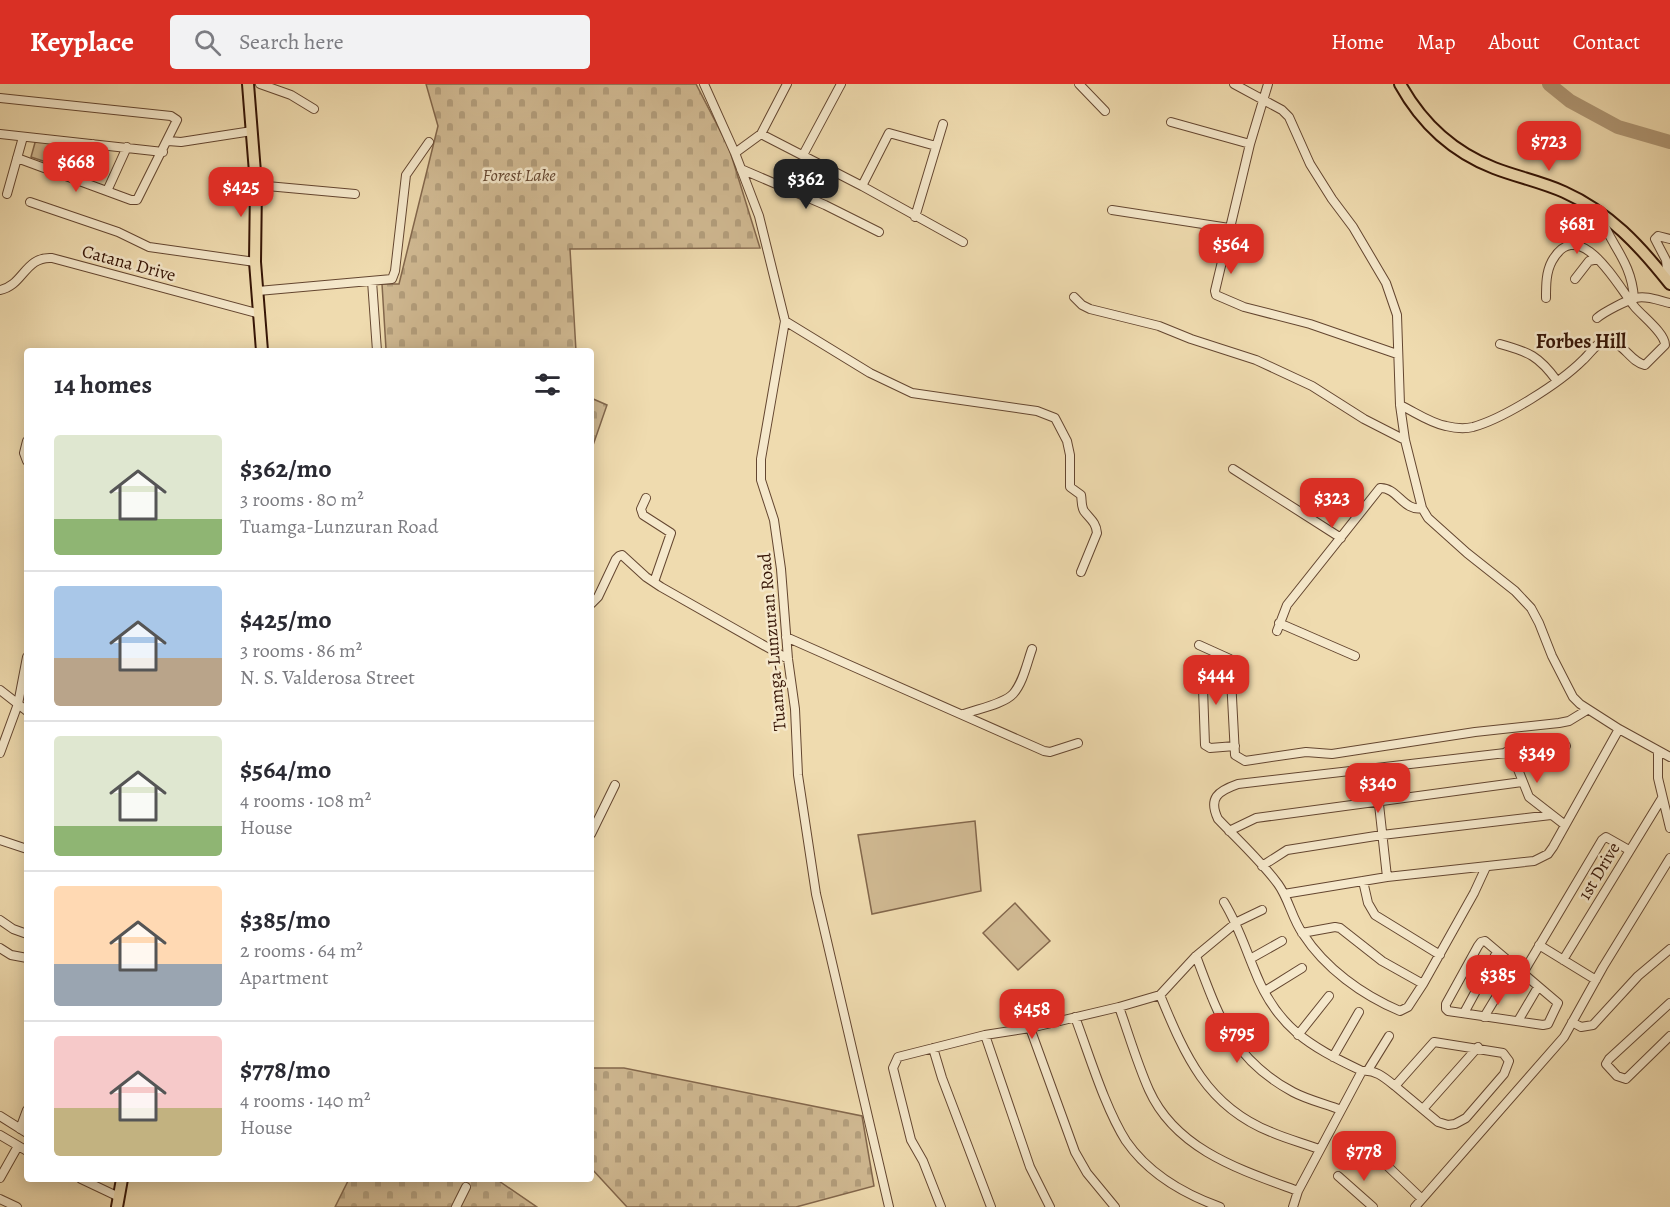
<!DOCTYPE html>
<html lang="en">
<head>
<meta charset="utf-8">
<style>
	body { margin:0; font-family:Alegreya,serif; background:#f2f2f3; color:#2b2b33; height:100vh; display:flex; flex-direction:column; font-size:22px; white-space:nowrap }
	* { box-sizing:border-box; margin:0 }
	p { font-size:20px; color:#7c7c81 }
	.icon { flex:none; width:33px; height:33px; fill:none; stroke:currentColor; stroke-width:2; stroke-linecap:round; stroke-linejoin:round }
	.map { position:relative; flex:1; overflow:hidden }
	.drawer { position:absolute; left:24px; top:264px; width:570px; height:834px; display:flex; flex-direction:column; background:#fff; border-radius:6px; box-shadow:0 3px 15px #0003 }
	.drawer>* { flex:none }
	.price { position:absolute; translate:-50% -51px; padding:0 14px; border-radius:12px; background:#d93025; color:#fff; font-size:20px; line-height:39px; filter:drop-shadow(0 2px 3px #0008) }
	.price::after { content:''; position:absolute; left:50%; top:36px; width:18px; height:14px; margin-left:-9px; background:inherit; clip-path:polygon(0 0,100% 0,50% 100%) }
	.price.active { background:#222; color:#fff }
	ul { padding:0; list-style:none }
	li { display:flex; align-items:center; gap:18px; height:150px; padding:0 30px }
	li+li { border-top:2px solid #e1e1e2 }
	li span { display:grid; place-items:center; flex:none; width:168px; height:120px; border-radius:6px; color:#555 }
	li>.icon { margin-inline-start:auto }
	span .icon { width:72px; height:72px; fill:#fffc; stroke-width:1 }
	li b { font-size:26px }
	h2 { display:flex; justify-content:space-between; align-items:center; height:72px; padding:0 30px; font-size:26px }
	header { display:flex; align-items:center; gap:36px; box-sizing:border-box; height:84px; padding:0 30px; background:#d93025; color:#fff }
	header strong { font-size:28px }
	nav { display:flex; gap:33px; margin-inline-start:auto; font-size:21px }
	.search { width:420px; height:54px; background:#f2f2f3; display:flex; align-items:center; gap:15px; box-sizing:border-box; padding:0 21px; border-radius:6px; color:#7c7c81; font-size:22px }
	.map>svg:first-child { display:block }
	.cemetery { fill:url(#cemetery-stones); stroke:#83674c; stroke-width:1.5 }
	.pitch { fill:#d0b992; stroke:#83674c; stroke-width:1.5 }
	.lines { fill:none; stroke-linecap:round; stroke-linejoin:round }
	.river { stroke:#b09876; stroke-width:14 }
	.minor-casing { stroke:#644630; stroke-width:10 }
	.major-casing { stroke:#361506; stroke-width:14 }
	.minor { stroke:#f5e8cb; stroke-width:8 }
	.major { stroke:#efdbaf; stroke-width:10 }
	.labels { text-anchor:middle; stroke-width:5; stroke-linejoin:round; paint-order:stroke }
	.park-label { font-size:18px; font-style:italic; fill:#644630; stroke:#f5e8cb }
	.street-label { font-size:18px; fill:#361506; stroke:#f5e8cb }
	.neighbourhood-label { font-size:20px; font-weight:bold; fill:#361506; stroke:#f5e8cb }
</style>
</head>
<body>
<header>
<strong>Keyplace</strong>
<div class="search"><svg class="icon" aria-label="search" viewBox="0 0 24 24"><circle cx="10" cy="10" r="6"/><path d="M15 15l6 6"/></svg>Search here</div>
<nav><a>Home</a><a>Map</a><a>About</a><a>Contact</a></nav>
</header>
<div class="map">
<svg width="1670" height="1123" viewBox="0 0 1670 1123">
	<defs>
		<pattern id="cemetery-stones" width="16" height="16" patternUnits="userSpaceOnUse" patternTransform="scale(1.5)"><rect width="16" height="16" fill="#d0b992"/><path d="M2 7V4a2 2 0 0 1 4 0v3zM10 15v-3a2 2 0 0 1 4 0v3z" fill="#b39e7c"/></pattern>
	</defs>
	<rect width="100%" height="100%" fill="#efdbaf"/>
	<filter id="stains"><feTurbulence type="fractalNoise" baseFrequency=".00333" numOctaves="4"/><feColorMatrix values="0 0 0 0 .2 0 0 0 0 .09 0 0 0 0 .02 0 0 0 .5 -.17"/></filter>
	<radialGradient id="worn" r=".72"><stop offset=".6" stop-color="#630" stop-opacity="0"/><stop offset="1" stop-color="#630" stop-opacity=".3"/></radialGradient>
	<path class="cemetery" d="M426 0H696L729 64 760 164 570 165 576 267H392L386 265 382 200H399L438 42Z
		M591 314 607 321 591 367Z
		M591 984H624L862 1032 874 1102 796 1123H627L591 1084Z
		M349 1095H496L537 1123H335Z"/>
	<path class="pitch" d="M36 55 66 65 61 83 31 73Z
		M975 737 981 807 872 830 858 751Z
		M1015 819 1050 857 1018 886 983 849Z"/>
	<g class="lines">
		<path class="river" d="M1549 0 1570 17 1618 43 1670 58"/>
		<g class="minor-casing">
			<path id="minor" d="M260 0 291 11 314 25
				M704 0 735 69 759 132 785 237 761 375V396L774 436 781 485 788 575 795 625 798 691 816 810 889 1123
				M1079 0 1105 27
				M1234 0 1282 26 1289 33 1310 80 1332 115 1353 143 1386 199 1397 231 1400 321 1405 356 1422 424 1428 434 1467 469 1515 507 1531 524 1539 539 1552 572 1573 613 1580 620 1619 645 1670 673
				M1268 0 1250 60 1215 207 1216 211 1244 223 1310 240 1397 270
				M0 14 171 32 177 36 137 116H131L17 74
				M1171 38 1250 60
				M0 50 163 68
				M761 50 862 102 963 158
				M168 57 181 58 252 47
				M735 69 761 50 787 0
				M803 71 841 0
				M741 85 825 121 879 148
				M77 96 93 60
				M256 101 355 110
				M862 102 889 49 936 62
				M107 107 127 63
				M7 110 23 53
				M30 118 118 148 149 163 255 178
				M1112 126 1229 144
				M1599 128C1610 162 1631 175 1634 214
				M915 133 943 40
				M1575 195 1589 177 1598 175
				M372 197 377 267
				M1668 197 1666 176 1655 155 1658 152 1670 155
				M0 206C23 202 25 172 52 174L260 230
				M258 207 392 195 395 187 406 91 429 58
				M1074 213 1082 221 1090 225 1159 242 1191 255 1256 276 1312 302 1364 335 1405 356
				M1597 234C1604 228 1627 216 1636 214 1646 211 1660 217 1670 219
				M785 237 870 289 912 309 1037 327 1055 334 1067 357 1070 371V403L1081 411C1082 416 1081 422 1084 427 1090 435 1096 438 1097 449L1081 488
				M1500 260C1529 268 1539 272 1557 297
				M1400 321C1415 328 1430 339 1446 342 1454 344 1465 345 1473 343 1505 334 1560 299 1583 276 1590 270 1597 257 1607 257 1623 257 1630 278 1645 281L1665 261C1665 249 1642 232 1634 222 1618 202 1579 129 1552 177 1546 188 1546 201 1546 214
				M27 357 24 369 27 377
				M1233 385 1341 454
				M646 414 641 425 643 431 671 449 654 498
				M591 520 598 513 616 475 619 472 622 471 646 493 661 503 788 575
				M1279 539 1355 572
				M1277 547 1287 521 1380 404C1397 403 1404 428 1422 424
				M786 553 1044 667 1050 668 1078 659
				M1199 561 1230 575 1235 671 1245 677 1306 668 1332 670 1475 648 1559 639 1569 637 1587 626
				M1202 576 1205 661 1210 664 1235 662
				M0 606 27 627
				M964 630C977 625 1004 620 1013 610 1023 599 1027 579 1032 565
				M1506 668 1515 678 1529 713 1565 741
				M1658 668V694L1670 744
				M0 669 18 620 27 573
				M1375 684 1387 793
				M1229 747 1256 734 1522 698
				M591 750 615 701
				M0 756 27 765
				M1262 782 1287 766 1382 751 1551 731
				M1486 783 1474 809 1423 900 1408 923 1400 927C1362 911 1325 884 1303 850 1292 835 1289 815 1278 800 1261 777 1238 756 1218 735 1208 714 1218 707 1238 700L1566 662
				M1363 797 1368 819 1375 831 1440 871
				M1284 810 1387 793 1534 777 1548 770 1553 763 1619 645
				M1224 818C1238 841 1244 861 1254 885 1276 943 1309 962 1362 987 1375 985 1385 994 1395 1002
				M0 836 13 845 27 850
				M1302 849 1335 843 1340 844 1382 877 1423 900
				M1485 857 1558 919 1548 940 1543 941 1448 927 1446 925V920L1478 862 1481 858Z
				M1539 861 1596 896
				M0 864 11 871 27 874
				M1196 872C1219 933 1232 975 1293 1008 1308 1016 1326 1020 1341 1026
				M1250 875 1282 857
				M1563 876 1662 714
				M1523 889 1602 756 1606 753 1629 766
				M1265 907 1302 884
				M1160 911C1185 971 1206 1022 1271 1048 1287 1055 1303 1059 1319 1065
				M1670 919 1609 975 1606 980 1617 992 1626 995 1670 952
				M1119 923C1129 951 1137 979 1149 1006 1176 1066 1241 1086 1298 1107
				M1464 929 1497 868
				M1075 933C1089 970 1105 1024 1126 1057 1148 1089 1184 1110 1220 1123
				M1484 933 1515 882
				M1518 937 1538 903
				M1572 938 1581 943 1593 941 1638 892 1670 865
				M1030 944 1075 1068 1087 1089 1115 1123
				M985 951 1030 1083 1050 1123
				M1298 951 1329 912
				M1434 958 1503 969 1509 977 1504 990 1466 1034 1455 1040 1448 1041 1438 1038 1395 1002Z
				M933 964 942 994 991 1123
				M1333 973 1359 928
				M1368 986 1389 952
				M1423 1025 1478 963
				M0 1032 27 1049
				M20 1045 27 1026
				M0 1051 27 1067
				M1359 1055 1422 1115
				M1338 1092 1373 1123
				M0 1094 18 1062
				M81 1095 119 1113
				M0 1115 17 1123
				M456 1123 466 1103
				M941 1123 923 1077 911 1056 893 984 898 973 985 951 1030 944 1119 923 1160 911 1196 872 1237 838 1262 826
				M1293 1123 1298 1107 1362 987
				M1415 1123 1564 953 1603 883 1670 774"/>
		</g>
		<g class="major-casing">
			<path id="major" d="M248 0 256 101 255 178 262 267
				M1400 0C1421 38 1453 68 1494 84 1517 93 1542 98 1564 108 1609 128 1640 162 1670 200
				M117 1123 122 1095"/>
		</g>
		<use href="#minor" class="minor"/>
		<use href="#major" class="major"/>
	</g>
	<g class="labels">
		<g class="park-label">
			<text x="519" y="97">Forest Lake</text>
		</g>
		<g class="street-label">
			<text transform="translate(129 179) rotate(15)" y="6">Catana Drive</text>
			<text transform="translate(772 558) rotate(-95)" y="6">Tuamga-Lunzuran Road</text>
			<text transform="translate(1599 787) rotate(-59)" y="6">1st Drive</text>
		</g>
		<g class="neighbourhood-label">
			<text x="1581" y="264">Forbes Hill</text>
		</g>
	</g>
	<rect width="100%" height="100%" filter="url(#stains)"/>
	<rect width="100%" height="100%" fill="url(#worn)"/>
</svg>
<b class="price" style="left:1549px;top:88px">$723</b>
<b class="price" style="left:76px;top:109px">$668</b>
<b class="price active" style="left:806px;top:126px">$362</b>
<b class="price" style="left:241px;top:134px">$425</b>
<b class="price" style="left:1577px;top:171px">$681</b>
<b class="price" style="left:1231px;top:191px">$564</b>
<b class="price" style="left:1332px;top:445px">$323</b>
<b class="price" style="left:1216px;top:622px">$444</b>
<b class="price" style="left:1537px;top:700px">$349</b>
<b class="price" style="left:1378px;top:730px">$340</b>
<b class="price" style="left:1498px;top:922px">$385</b>
<b class="price" style="left:1032px;top:956px">$458</b>
<b class="price" style="left:1237px;top:980px">$795</b>
<b class="price" style="left:1364px;top:1098px">$778</b>
<section class="drawer">
<h2>14 homes<svg class="icon" aria-label="filters" viewBox="0 0 24 24"><path d="M4 7h16M4 17h16"/><circle cx="9" cy="7" r="2"/><circle cx="15" cy="17" r="2"/></svg></h2>
<ul>
<li><span style="background:linear-gradient(#dfe7d0 70%,#8fb573 0)"><svg class="icon" aria-label="home" viewBox="0 0 24 24"><path d="M3 11l9-7 9 7M6 9v11h12V9"/></svg></span><div><b>$362/mo</b><p>3 rooms · 80 m²</p><p>Tuamga-Lunzuran Road</p></div></li>
<li><span style="background:linear-gradient(#a9c7e8 60%,#b9a48a 0)"><svg class="icon" aria-label="home" viewBox="0 0 24 24"><path d="M3 11l9-7 9 7M6 9v11h12V9"/></svg></span><div><b>$425/mo</b><p>3 rooms · 86 m²</p><p>N. S. Valderosa Street</p></div></li>
<li><span style="background:linear-gradient(#dfe7d0 75%,#8fb573 0)"><svg class="icon" aria-label="home" viewBox="0 0 24 24"><path d="M3 11l9-7 9 7M6 9v11h12V9"/></svg></span><div><b>$564/mo</b><p>4 rooms · 108 m²</p><p>House</p></div></li>
<li><span style="background:linear-gradient(#ffd9b3 65%,#9aa5b1 0)"><svg class="icon" aria-label="home" viewBox="0 0 24 24"><path d="M3 11l9-7 9 7M6 9v11h12V9"/></svg></span><div><b>$385/mo</b><p>2 rooms · 64 m²</p><p>Apartment</p></div></li>
<li><span style="background:linear-gradient(#f6c9c9 60%,#c2b280 0)"><svg class="icon" aria-label="home" viewBox="0 0 24 24"><path d="M3 11l9-7 9 7M6 9v11h12V9"/></svg></span><div><b>$778/mo</b><p>4 rooms · 140 m²</p><p>House</p></div></li>
</ul>
</section>
</div>
</body>
</html>
